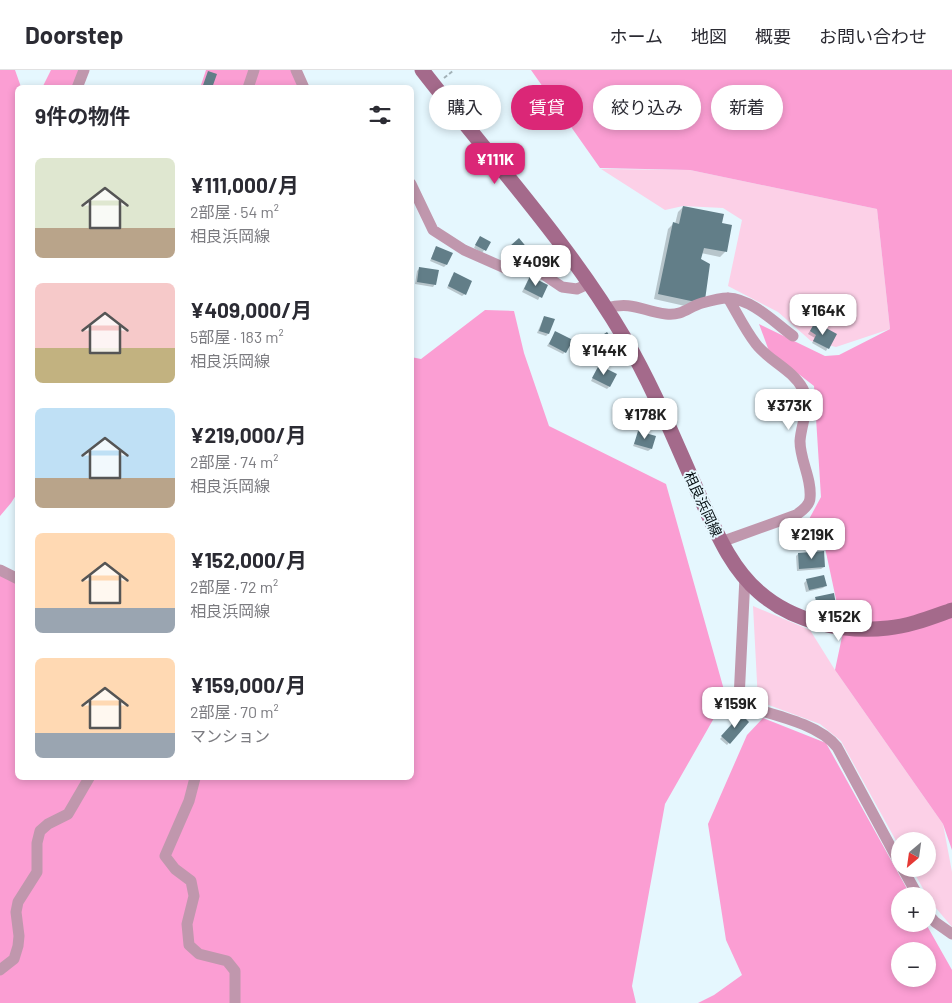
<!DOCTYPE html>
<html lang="ja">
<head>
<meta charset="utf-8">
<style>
	body { margin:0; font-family:Barlow,"Noto Sans JP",sans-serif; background:#f2f2f3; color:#2b2b33; height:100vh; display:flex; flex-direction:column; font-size:19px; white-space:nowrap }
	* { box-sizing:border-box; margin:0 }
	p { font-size:16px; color:#7c7c81 }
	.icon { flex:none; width:28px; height:28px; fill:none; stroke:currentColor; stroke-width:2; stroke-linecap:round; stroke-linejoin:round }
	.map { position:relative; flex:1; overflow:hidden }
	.details { position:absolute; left:15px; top:15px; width:399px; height:695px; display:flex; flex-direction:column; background:#fff; border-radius:8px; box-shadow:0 2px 8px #0003 }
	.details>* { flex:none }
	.hud { position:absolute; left:429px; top:15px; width:448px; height:45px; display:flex; gap:10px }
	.needle { width:32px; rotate:209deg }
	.tools { position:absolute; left:891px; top:762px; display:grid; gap:10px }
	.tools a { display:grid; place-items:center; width:45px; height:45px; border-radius:50%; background:#fff; box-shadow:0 2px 8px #0003; font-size:25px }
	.price { position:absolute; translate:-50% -42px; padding:0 11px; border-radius:10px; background:#fff; color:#222; font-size:16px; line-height:32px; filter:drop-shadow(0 1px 2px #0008) }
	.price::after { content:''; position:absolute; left:50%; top:30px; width:15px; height:11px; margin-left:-8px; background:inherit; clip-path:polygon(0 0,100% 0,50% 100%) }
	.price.current { background:#db2777; color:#fff }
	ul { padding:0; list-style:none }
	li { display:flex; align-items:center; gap:15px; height:125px; padding:0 20px }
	li span { display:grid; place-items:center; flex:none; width:140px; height:100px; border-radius:8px; color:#555 }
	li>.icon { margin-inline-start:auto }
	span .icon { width:60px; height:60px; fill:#fffc; stroke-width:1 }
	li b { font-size:21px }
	h2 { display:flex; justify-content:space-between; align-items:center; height:60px; padding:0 20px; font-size:21px }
	.chip { padding:0 18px; border-radius:22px; background:#fff; box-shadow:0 2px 8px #0003; font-size:18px; line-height:45px }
	.chip.current { background:#db2777; color:#fff }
	header { display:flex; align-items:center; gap:30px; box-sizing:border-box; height:70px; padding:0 25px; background:#fff; border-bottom:1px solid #e1e1e2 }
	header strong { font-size:24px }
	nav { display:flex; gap:28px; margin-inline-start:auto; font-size:18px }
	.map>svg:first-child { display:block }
	.green { fill:#fcd0e7 }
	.forest { fill:#fb9ed3; fill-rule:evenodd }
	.shadow { fill:#0003 }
	.building { fill:#627e88 }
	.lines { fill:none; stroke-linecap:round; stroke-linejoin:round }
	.path { stroke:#a2b1b7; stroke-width:2; stroke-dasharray:4 2.5; stroke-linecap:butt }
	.street { stroke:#c097ad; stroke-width:11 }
	.secondary { stroke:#a46a8b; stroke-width:15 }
	.labels { text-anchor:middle; stroke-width:4; stroke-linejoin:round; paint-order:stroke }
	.street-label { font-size:14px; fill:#050e12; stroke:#e5f7fe }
</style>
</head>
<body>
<header>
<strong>Doorstep</strong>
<nav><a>ホーム</a><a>地図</a><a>概要</a><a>お問い合わせ</a></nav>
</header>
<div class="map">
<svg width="952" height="933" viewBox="0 0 952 933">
	<rect width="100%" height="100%" fill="#e5f7fe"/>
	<path class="green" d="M601 99 690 100 877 139 890 259 836 277 811 271 778 242 728 216 742 150 723 138 683 136 665 140Z
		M753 536 810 560 835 600 943 754 952 802V857L930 831 912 799H928V771H900V778L841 671 820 654 758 631Z"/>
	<path class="forest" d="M0 0H15L21 17 18 18V422L11 433 0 446Z
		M51 0H85L77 17 42 18Z
		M206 0H296L304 18H200Z
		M531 0H952V780L943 754 835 600 843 562 824 473 801 464 821 427 814 316 769 281 759 254 825 286 839 285 890 259 877 139 690 100 600 98Z
		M485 240 514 241 524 283 549 356 666 414 726 627 665 734 632 916 636 933H0V500L17 509 18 708H411V287L421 289Z
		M763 648 826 673 911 826H900V854H926L952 900V933H698L714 925 742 905 726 870 708 754 747 665ZM900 881H928V909H900Z"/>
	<path class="shadow" d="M683 137 721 154 731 156 725 182 720 187 701 183 700 189 703 229 685 236 654 229 668 159 673 154H675L678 142Z
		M478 170 489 173 482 183 474 178Z
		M518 170 531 185 521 194 508 179Z
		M436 177 446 195 444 197 430 191Z
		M419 199 435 214 433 217 415 214 417 201Z
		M452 206 465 224 462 226 447 218Z
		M528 210 546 215 538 230 522 222Z
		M544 247 548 264 546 266 537 263Z
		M813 256 835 265 826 281 812 273 815 268 808 264Z
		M556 262 565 282 563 284 547 276Z
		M596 271 611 275 601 283 594 273Z
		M597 299 609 317 607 319 591 311Z
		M639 362 651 379 648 381 633 376Z
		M798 484 824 497 821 499 797 501 796 486Z
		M807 510 825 516 823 518 806 522 804 513Z
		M816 529 835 534 832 537 816 540 814 531Z
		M741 646 747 652 727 675 720 669Z"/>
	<path class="building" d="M208 1 217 4 212 18H202Z
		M683 136 724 144 722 153 732 155 727 182 704 178 701 189 710 194 705 230 691 231 658 224 673 152 679 154Z
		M480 166 491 172 486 181 475 175Z
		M519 168 533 185 524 192 510 176Z
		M436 176 453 183 447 195 431 189Z
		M419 197 439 200 436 215 417 212Z
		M454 202 472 211 466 225 448 216Z
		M530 206 548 215 542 228 524 219Z
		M544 246 555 249 549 264 539 261Z
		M815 252 837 264 829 279 813 271 816 265 810 261Z
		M555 261 573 270 566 283 549 274Z
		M607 262 615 273 603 282 595 270Z
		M599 295 617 304 610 317 592 308Z
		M638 361 656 366 652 379 634 374Z
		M824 481 825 497 799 499 798 483Z
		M824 505 827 516 809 520 806 509Z
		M834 523 836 535 818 538 815 527Z
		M741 644 749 652 730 674 721 666Z"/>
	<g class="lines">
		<path class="path" d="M444 8 454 0"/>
		<path class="street" d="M296 0 304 18
			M77 18 84 0
			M248 18 254 0
			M411 114 433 160 464 180 507 199 534 198 562 217 577 219 590 213
			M606 238C633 231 642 241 666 244 683 246 688 237 702 233 709 231 721 228 728 228 752 229 775 253 793 266
			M721 472 796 445C802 441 810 435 810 428 812 408 800 391 800 371 801 354 811 335 803 319 792 299 769 291 756 274 745 260 737 243 728 228
			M0 500 18 509
			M745 507 739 629 745 636C774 645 819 654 837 677L900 794
			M195 708 189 731 165 786 175 799 191 811 194 826 187 854 189 875 199 884 227 891 235 901V933
			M903 799 918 826
			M928 844 935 852 952 864
			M0 900 14 889 18 876 19 866 16 842 18 832 37 802V773L40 761 48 754 68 744 89 708"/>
		<path class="secondary" d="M422 0C491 89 568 172 625 269 655 320 676 374 700 427 716 461 730 497 759 522 793 552 844 563 888 558 910 556 932 547 952 540"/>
	</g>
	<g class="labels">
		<g class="street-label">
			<text transform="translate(703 434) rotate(65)" y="5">相良浜岡線</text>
		</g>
	</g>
</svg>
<div class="tools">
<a><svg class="needle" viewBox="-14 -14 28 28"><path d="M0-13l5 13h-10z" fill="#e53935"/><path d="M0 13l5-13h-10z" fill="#7c7c81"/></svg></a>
<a>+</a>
<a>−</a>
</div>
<b class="price current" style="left:495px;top:115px">¥111K</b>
<b class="price" style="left:536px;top:217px">¥409K</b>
<b class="price" style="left:823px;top:266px">¥164K</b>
<b class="price" style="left:604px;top:306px">¥144K</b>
<b class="price" style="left:789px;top:361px">¥373K</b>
<b class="price" style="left:645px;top:370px">¥178K</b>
<b class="price" style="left:812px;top:490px">¥219K</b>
<b class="price" style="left:839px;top:572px">¥152K</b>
<b class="price" style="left:735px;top:659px">¥159K</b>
<div class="hud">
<a class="chip">購入</a>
<a class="chip current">賃貸</a>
<a class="chip">絞り込み</a>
<a class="chip">新着</a>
</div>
<section class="details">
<h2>9件の物件<svg class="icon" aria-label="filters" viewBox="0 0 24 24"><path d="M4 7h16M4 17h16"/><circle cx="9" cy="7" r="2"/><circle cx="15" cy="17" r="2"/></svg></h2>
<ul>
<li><span style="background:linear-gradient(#dfe7d0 70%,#b9a48a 0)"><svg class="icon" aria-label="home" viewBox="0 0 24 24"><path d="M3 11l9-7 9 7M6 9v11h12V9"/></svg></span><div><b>¥111,000/月</b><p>2部屋 · 54 m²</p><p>相良浜岡線</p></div></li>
<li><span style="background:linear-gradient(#f6c9c9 65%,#c2b280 0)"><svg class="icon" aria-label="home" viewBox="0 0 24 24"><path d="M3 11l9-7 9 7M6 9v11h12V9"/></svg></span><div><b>¥409,000/月</b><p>5部屋 · 183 m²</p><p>相良浜岡線</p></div></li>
<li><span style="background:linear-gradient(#bfe0f5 70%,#b9a48a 0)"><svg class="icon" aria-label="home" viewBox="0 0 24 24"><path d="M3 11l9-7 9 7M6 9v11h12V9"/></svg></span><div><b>¥219,000/月</b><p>2部屋 · 74 m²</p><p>相良浜岡線</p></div></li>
<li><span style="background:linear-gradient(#ffd9b3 75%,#9aa5b1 0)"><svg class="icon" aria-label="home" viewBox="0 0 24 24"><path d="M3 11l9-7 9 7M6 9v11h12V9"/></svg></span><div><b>¥152,000/月</b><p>2部屋 · 72 m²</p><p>相良浜岡線</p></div></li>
<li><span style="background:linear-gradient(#ffd9b3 75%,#9aa5b1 0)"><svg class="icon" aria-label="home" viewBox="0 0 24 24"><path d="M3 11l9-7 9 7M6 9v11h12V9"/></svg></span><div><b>¥159,000/月</b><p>2部屋 · 70 m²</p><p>マンション</p></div></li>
</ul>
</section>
</div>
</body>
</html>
